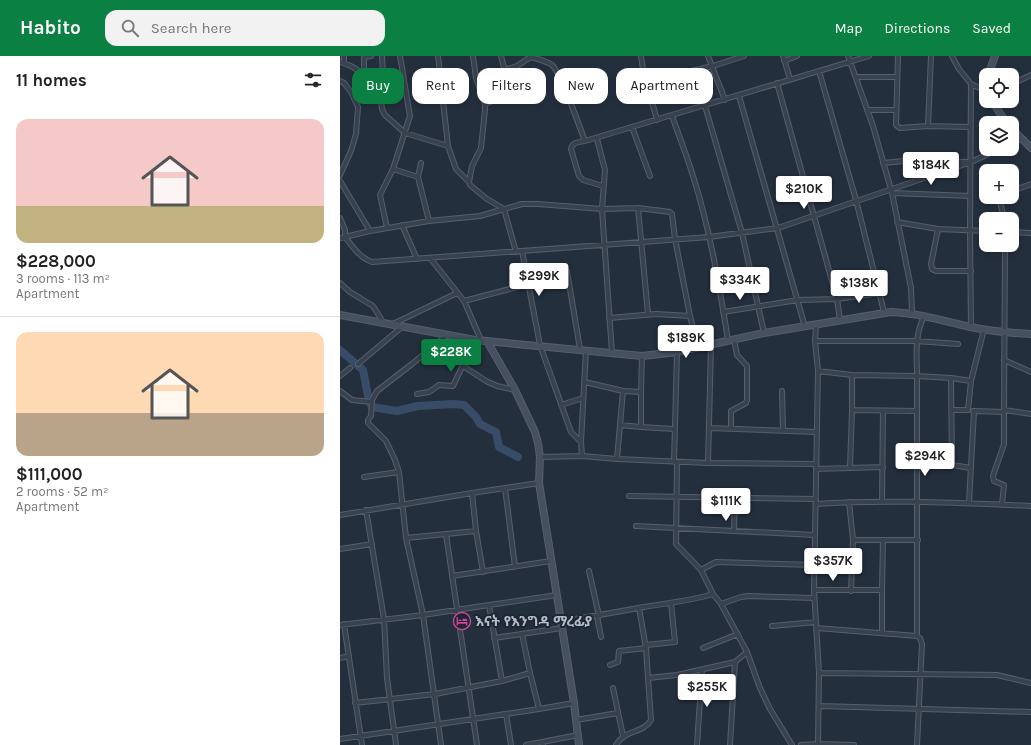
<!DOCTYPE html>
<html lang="en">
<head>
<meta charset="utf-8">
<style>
	body { margin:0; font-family:Karla,"Noto Sans Ethiopic",sans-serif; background:#f2f2f2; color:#222; height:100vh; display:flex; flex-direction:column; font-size:15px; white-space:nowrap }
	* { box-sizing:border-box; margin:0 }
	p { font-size:13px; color:#767676 }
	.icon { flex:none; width:22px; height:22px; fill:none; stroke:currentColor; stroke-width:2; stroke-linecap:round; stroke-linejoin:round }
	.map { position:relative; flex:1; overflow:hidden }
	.details { display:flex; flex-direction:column; background:#fff; width:340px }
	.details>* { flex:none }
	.banner { position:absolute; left:12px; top:12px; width:380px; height:36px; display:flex; gap:8px }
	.tools { position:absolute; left:639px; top:12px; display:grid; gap:8px }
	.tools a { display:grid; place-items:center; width:40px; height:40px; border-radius:8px; background:#fff; box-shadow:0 2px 6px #0003; font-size:20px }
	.price { position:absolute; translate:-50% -34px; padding:0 9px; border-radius:4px; background:#fff; color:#222; font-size:13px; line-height:26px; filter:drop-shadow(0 1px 2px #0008) }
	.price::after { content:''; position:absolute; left:50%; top:24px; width:12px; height:9px; margin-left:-6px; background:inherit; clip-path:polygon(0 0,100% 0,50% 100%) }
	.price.active { background:#0b8043; color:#fff }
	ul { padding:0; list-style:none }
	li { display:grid; align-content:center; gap:8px; height:212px; padding:0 16px }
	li+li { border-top:1px solid #e0e0e0 }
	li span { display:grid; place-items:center; height:124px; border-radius:12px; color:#555 }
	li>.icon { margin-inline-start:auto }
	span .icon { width:72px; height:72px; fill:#fffc; stroke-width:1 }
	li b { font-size:17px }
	h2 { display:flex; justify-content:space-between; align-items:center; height:48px; padding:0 16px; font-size:17px }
	.pill { padding:0 14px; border-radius:12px; background:#fff; box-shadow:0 2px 6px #0003; font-size:14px; line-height:36px }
	.pill.active { background:#0b8043; color:#fff }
	header { display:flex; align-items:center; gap:24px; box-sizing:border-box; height:56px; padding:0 20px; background:#0b8043; color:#fff }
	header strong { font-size:19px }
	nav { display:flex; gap:22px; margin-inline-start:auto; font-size:14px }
	.search { width:280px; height:36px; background:#f2f2f2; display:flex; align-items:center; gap:10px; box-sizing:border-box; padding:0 14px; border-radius:12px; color:#767676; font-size:15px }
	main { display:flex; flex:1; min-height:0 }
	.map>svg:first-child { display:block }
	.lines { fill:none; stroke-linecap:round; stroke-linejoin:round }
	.river { stroke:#394c67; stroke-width:8 }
	.street-casing { stroke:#565f6c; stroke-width:6 }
	.secondary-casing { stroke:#565f6c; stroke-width:8 }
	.street { stroke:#38414e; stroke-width:4 }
	.secondary { stroke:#465061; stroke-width:6 }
	.labels { text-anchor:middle; stroke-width:4; stroke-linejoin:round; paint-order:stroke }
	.poi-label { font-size:14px; font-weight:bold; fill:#b4bcc9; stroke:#1d2633; text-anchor:start }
</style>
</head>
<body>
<header>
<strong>Habito</strong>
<div class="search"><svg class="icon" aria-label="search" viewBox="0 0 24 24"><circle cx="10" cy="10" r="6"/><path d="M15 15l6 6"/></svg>Search here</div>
<nav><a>Map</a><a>Directions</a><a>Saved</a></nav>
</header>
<main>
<section class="details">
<h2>11 homes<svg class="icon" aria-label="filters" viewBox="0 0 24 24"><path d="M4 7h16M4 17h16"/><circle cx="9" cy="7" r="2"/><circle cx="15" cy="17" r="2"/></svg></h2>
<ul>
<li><span style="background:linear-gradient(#f6c9c9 70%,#c2b280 0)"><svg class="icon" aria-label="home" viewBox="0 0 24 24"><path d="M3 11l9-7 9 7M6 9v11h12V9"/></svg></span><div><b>$228,000</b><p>3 rooms · 113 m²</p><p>Apartment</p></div></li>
<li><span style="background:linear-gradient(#ffd9b3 65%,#b9a48a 0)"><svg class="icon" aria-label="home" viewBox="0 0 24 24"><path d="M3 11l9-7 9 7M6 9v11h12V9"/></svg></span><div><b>$111,000</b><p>2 rooms · 52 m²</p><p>Apartment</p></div></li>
</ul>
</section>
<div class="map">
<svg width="691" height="689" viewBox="0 0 691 689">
	<rect width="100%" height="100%" fill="#242f3e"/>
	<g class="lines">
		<path class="river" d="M0 294 23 314 29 345 32 351 57 355 78 350 113 348 124 349 136 361 140 368 156 376 159 391 178 401"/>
		<g class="street-casing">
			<path id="street" d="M4 0V7
				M42 0 43 17 41 45 42 53 45 59 65 77 108 90 116 113 129 126 130 129 147 143 164 153 176 196
				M98 0 108 90
				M301 0 303 14 317 64
				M368 0 385 44
				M443 0 450 23
				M508 0 533 70 552 137 571 232 572 258
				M558 0 556 69 560 72 588 70 630 71
				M612 0 619 13 631 28 646 35
				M24 1 31 0
				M191 1C197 3 207 5 212 9 220 15 240 72 245 85 239 86 232 86 231 93L239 120 243 124 263 130
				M444 5 457 0
				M0 6C19 11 29 24 42 37
				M164 14 177 10 192 0
				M479 15 516 144 544 256
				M343 17 373 10 404 0
				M24 18V0
				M516 21H557
				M0 25 4 27 11 36 18 51 16 78 11 95 0 119
				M437 27 497 243 500 264
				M631 28 630 174 631 271
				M672 28 691 19
				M399 40 465 271
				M145 48 171 38 161 0
				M365 50 402 177 424 277
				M527 54H555
				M332 60C339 80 347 100 353 120 370 173 379 229 388 284
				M588 70 591 0
				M292 71 310 120
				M257 83 265 114 262 153 272 297
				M245 85 529 0
				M672 87 681 83
				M81 107 78 121 89 165
				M543 107 575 104 628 106
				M53 113 78 121
				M0 125 30 175
				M129 126 132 110 141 92 145 54V48L136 22 133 0
				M672 135 691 128
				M552 137 630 140
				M659 141 664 163
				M298 152 308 258
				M0 162 5 174V181C13 191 20 202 32 206L369 181 438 172 631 106 659 93
				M557 166 598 173 646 175
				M62 169 77 203
				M47 172 40 139 53 113 70 60 60 0
				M598 173 591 208 592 213 596 215H631
				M672 176 691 177
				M0 182 30 175 89 165 140 160 182 148H198L262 153 298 152 330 156 332 158 335 183 350 260 358 291
				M182 195 200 289 231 376 241 386
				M90 202 124 245 141 284
				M227 215 240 293
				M0 227 10 236 33 250 43 266
				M124 245 189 228
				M383 256 458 244 497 243 540 237
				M269 262 316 258 350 260
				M53 268 117 237
				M476 269 475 285 478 315 474 534 479 617 478 688
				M475 285H576L618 288
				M664 304 691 316
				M18 308 63 270
				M123 310 146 325 157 330 175 334
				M478 315 512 319 577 320 611 322
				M512 319V354
				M0 320 10 312
				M245 326 283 335 301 336V371L280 369
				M0 335 12 344 32 346
				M442 335 443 374
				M301 336 302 300
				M77 338 89 336 99 329 113 330 135 284
				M221 349 243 342
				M612 354H628L631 325 644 273
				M664 354 665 189
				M633 355 664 356
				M301 371 334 373
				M370 372 477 376
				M391 372V355L406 347 407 344V310L397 299 394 283
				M242 400 241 386 246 294
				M200 401 242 400 277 403 368 407 476 408
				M277 403 283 335
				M334 406 337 296
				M337 406 336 488 361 514 373 538 381 548 407 596 420 632 430 653 452 689
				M368 407 371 289
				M612 409 611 322 631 325
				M577 410 612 409 631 412
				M510 411 512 354 577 355
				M476 413 543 411
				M24 421 59 416
				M165 432 175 511
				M132 437 136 475 143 516
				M289 440 476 443
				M542 445 543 355
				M509 446 513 484
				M629 447 634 355
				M476 448C548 443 619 447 691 450
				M662 449 664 429 654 425 653 420 664 388V354L691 358
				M26 454 44 563 47 622 56 689
				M0 459 132 437 199 427
				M296 470 474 479
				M394 475 395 441
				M106 478 137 689
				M66 482 136 475
				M0 493 32 488
				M361 514 376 506 474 509
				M249 515 259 560
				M112 520 211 505
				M474 534H542L543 484
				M542 534V576
				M511 535 513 484H578
				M381 548 401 541 408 540 474 542
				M299 552 306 592 308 622
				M257 560 261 581
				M221 565C249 561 276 556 304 551 327 547 350 545 373 538
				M4 568 22 689
				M0 569 83 559 149 549
				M432 570 476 566
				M477 572 577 580
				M154 582 222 572
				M306 589 335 586 331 547
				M363 592 398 578
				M0 602 9 600
				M270 609 278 606 279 595 306 592
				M190 617 199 653 234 647
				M479 617 657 619 691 627
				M162 625 149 549 217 539
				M273 632 283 680
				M15 647 95 638 162 625 190 617 182 578
				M479 650 691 656
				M166 658 171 689
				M236 664 278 657
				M0 683 199 653
				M101 689 83 559 66 482 59 416 55 404 46 385 28 367V364L31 360 32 344 37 335 72 308 107 279
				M186 689 202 686
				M203 689 202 686 238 679
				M276 689C285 673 303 678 311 664L308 622 337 619 395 606 407 596
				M357 689 362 614
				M390 689 395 606
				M461 689 478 688 514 689
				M577 689 582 588 580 582 577 580V320C577 297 574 282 584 260"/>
		</g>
		<g class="secondary-casing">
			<path id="secondary" d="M650 19 651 11 655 0
				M653 45 659 56 667 67
				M672 73 691 92
				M0 259 135 284 302 300 337 296 424 277 551 256C578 257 604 265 630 271 650 275 670 277 691 278
				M147 285 175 334 195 376 198 387 200 401 199 427 234 647 239 689"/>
		</g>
		<use href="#street" class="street"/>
		<use href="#secondary" class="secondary"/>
	</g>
	<defs>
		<g id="hotel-ring" transform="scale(0.9)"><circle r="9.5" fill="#1d2633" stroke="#d1479c" stroke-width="1.5"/><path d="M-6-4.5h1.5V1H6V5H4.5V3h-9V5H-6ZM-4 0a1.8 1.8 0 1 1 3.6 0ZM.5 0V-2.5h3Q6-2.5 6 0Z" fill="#d1479c"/></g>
	</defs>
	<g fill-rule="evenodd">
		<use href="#hotel-ring" x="122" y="565"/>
	</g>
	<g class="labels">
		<g class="poi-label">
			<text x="135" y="570">እናት የእንግዳ ማረፊያ</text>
		</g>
	</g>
</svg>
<div class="tools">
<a><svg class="icon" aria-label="locate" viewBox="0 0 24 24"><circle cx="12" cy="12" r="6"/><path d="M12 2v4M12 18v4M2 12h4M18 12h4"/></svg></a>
<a><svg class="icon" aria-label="layers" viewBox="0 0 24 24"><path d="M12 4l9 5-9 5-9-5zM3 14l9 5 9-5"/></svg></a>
<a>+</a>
<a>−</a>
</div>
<b class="price" style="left:591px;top:130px">$184K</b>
<b class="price" style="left:464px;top:154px">$210K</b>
<b class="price" style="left:199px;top:241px">$299K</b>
<b class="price" style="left:400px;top:245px">$334K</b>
<b class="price" style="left:519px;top:248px">$138K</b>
<b class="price" style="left:346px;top:303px">$189K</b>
<b class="price active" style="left:111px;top:317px">$228K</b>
<b class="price" style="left:585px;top:421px">$294K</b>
<b class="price" style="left:386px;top:466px">$111K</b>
<b class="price" style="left:493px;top:526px">$357K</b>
<b class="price" style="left:367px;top:652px">$255K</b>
<div class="banner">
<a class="pill active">Buy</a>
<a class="pill">Rent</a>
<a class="pill">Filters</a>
<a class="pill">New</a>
<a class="pill">Apartment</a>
</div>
</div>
</main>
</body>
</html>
